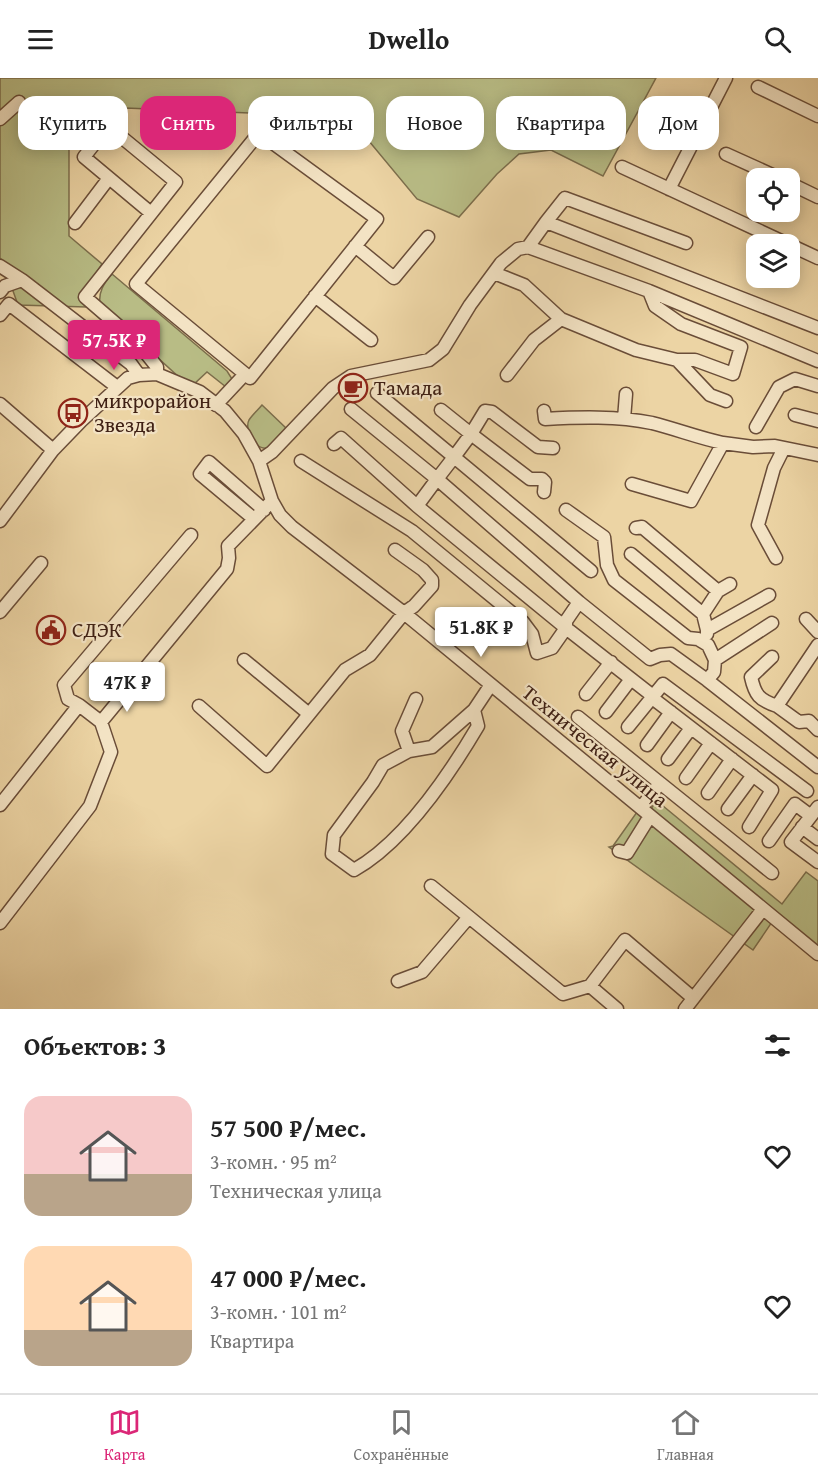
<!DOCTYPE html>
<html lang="ru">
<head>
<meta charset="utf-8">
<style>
	body { margin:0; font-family:"Gentium Book Plus",serif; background:#f2f2f2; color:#222; height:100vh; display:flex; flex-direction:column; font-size:22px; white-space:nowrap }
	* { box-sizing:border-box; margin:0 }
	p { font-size:20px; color:#767676 }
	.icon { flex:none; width:33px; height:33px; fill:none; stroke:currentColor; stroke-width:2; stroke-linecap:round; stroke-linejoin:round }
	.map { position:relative; height:931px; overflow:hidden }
	.details { display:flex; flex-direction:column; background:#fff; flex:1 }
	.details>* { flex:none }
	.guide { position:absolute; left:18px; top:18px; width:783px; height:54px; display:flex; gap:12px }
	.tools { position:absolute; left:746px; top:90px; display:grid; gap:12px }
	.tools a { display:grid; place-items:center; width:54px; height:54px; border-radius:12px; background:#fff; box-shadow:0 3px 15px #0003; font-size:30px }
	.price { position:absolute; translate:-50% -51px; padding:0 14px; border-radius:6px; background:#fff; color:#222; font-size:20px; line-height:39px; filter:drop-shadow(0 2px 3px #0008) }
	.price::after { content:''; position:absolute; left:50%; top:36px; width:18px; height:14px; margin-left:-9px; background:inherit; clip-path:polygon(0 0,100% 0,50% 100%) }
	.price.on { background:#db2777; color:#fff }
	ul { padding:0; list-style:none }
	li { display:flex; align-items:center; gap:18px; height:150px; padding:0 24px }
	li span { display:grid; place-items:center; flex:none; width:168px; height:120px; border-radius:18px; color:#555 }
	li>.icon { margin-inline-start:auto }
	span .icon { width:72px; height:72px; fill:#fffc; stroke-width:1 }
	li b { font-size:26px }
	h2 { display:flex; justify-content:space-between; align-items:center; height:72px; padding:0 24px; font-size:26px }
	.pill { padding:0 21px; border-radius:18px; background:#fff; box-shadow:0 3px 15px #0003; font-size:21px; line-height:54px }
	.pill.on { background:#db2777; color:#fff }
	header { display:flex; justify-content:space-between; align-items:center; height:78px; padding:0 24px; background:#fff; font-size:27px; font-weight:600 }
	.menu { display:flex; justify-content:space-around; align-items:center; height:84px; border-top:2px solid #e0e0e0; background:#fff; font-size:16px; color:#767676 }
	.menu a { display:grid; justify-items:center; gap:3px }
	.menu .on { color:#db2777 }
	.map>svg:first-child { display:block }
	.green { fill:#b8bc85; stroke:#7c6e4c; stroke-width:1.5 }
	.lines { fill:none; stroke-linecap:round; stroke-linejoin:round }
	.minor-casing { stroke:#6a4d38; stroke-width:15 }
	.minor { stroke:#f3e3c4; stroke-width:12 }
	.labels { text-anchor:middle; stroke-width:4.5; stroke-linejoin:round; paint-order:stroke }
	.poi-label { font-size:21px; fill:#3f2014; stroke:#f3e3c4; text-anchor:start }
	.street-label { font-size:21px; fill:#3f2014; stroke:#f3e3c4 }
</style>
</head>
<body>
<header><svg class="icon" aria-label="menu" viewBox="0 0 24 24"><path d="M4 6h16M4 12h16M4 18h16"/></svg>Dwello<svg class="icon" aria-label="search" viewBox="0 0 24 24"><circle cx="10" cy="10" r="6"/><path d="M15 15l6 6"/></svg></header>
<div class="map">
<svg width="818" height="931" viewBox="0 0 818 931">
	<rect width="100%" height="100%" fill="#ecd4a4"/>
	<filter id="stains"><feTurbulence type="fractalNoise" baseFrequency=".00333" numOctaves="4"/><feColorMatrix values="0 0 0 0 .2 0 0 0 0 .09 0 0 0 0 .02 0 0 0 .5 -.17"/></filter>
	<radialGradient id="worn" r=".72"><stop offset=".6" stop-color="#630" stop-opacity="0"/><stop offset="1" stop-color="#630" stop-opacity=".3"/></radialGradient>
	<path class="green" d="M0 0H656L603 98 551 72 519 76 497 96 459 139 417 121 349 39 125 30 69 32V158L102 186C94 198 82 214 86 229L18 227 2 182 0 180Z
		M112 196 227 293 232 301 226 309 207 294 194 306 180 300 100 227C98 214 104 205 112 196Z
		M262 327 287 351 267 370C255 372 244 351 249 342 252 337 258 332 262 327Z
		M657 723 782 826 806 794 818 803V870L653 735 652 729Z
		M637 734 772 844 753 872 609 769 613 768Z"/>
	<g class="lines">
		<g class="minor-casing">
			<path id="minor" d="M758 9 818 38
				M0 41 19 24
				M259 55 377 141 250 300 136 206Z
				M726 76 779 100
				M622 89 818 180
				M789 105 818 119
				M669 111 726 0
				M151 135 84 79 108 48 176 104 85 219 137 264 157 289V296
				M546 144 565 120 686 165
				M75 145 109 100
				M355 168 394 200 428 159
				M528 169 546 144 818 250
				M0 188 22 202
				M494 195 524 207 561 241 534 262 507 297
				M649 213 655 228 681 246 741 269 733 296 695 282H677
				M0 214 5 208 22 202 131 286 139 297
				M315 218 371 262
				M0 237 9 226 117 309
				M561 241 636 272 677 282 710 317 726 323
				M377 315 454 379 471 356 530 401H542L545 404 544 414
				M0 326 53 372
				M216 327 245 296
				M441 332 471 356 485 333 492 334 538 369 553 370
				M544 333 545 341C580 339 617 338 652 345 676 351 699 360 723 365
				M795 337 818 343
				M624 341 626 316
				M756 349 779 309 795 301 818 308
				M334 366 341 360 417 428 437 401 351 331
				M259 383 272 374 333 310 351 298 429 282 443 271 470 227 501 185 518 171 528 169 649 213 818 283
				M301 383 412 453 523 544 532 556 537 575 552 570 566 550 649 615 651 619 772 712 749 749
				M632 406 691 423 723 365 753 369 775 368 818 377
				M417 428 566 550V543L579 524 650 581 660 577 671 576 707 602 714 594 715 582 772 545
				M566 432 604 459 607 487 614 502 688 560 698 561 708 567 715 582
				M254 441 200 396 209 384 264 432
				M0 443 53 372 81 343 128 300 139 297 157 296 200 314 225 333 244 356 259 383 272 423 280 437 292 449 404 535 818 876
				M636 450 642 449 718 513
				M631 476 703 536 707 552
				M776 480 758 447 774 390 784 370
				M579 524 437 401 454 379 591 493
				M0 534 41 485
				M703 536 718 513 730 506
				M806 541 818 554
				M707 556V552L769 517
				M818 567 777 628 799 644 809 643 818 652
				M772 579 751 599C755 617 759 622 777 628
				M244 582 309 636
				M707 602 818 689
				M586 616 611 584
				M79 627 68 621 64 607 191 457
				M199 628 267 688 345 592 370 577 404 535 414 528 432 508V502L423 492 395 472
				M474 632 432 669 409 673 383 687 373 704 334 757 332 776 354 792C404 764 449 697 478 648L474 632 490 608
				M606 634 631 601
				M578 639 660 705 641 730
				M628 649 663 606 807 713
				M647 667 671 634
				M409 673 402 653 416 621
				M668 681 691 650
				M686 700 711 665
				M660 705 772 795
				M708 715 732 681
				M0 727 79 627 101 644
				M818 729 791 764 818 784
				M728 731 753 697
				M802 749 818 761
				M769 763 795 726 811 738
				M619 773 627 775 650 738
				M469 839 563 916 590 908 617 931
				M0 845 90 728 111 674 101 644 227 491 229 480 228 468 272 423
				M398 903 422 894 469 839 431 808
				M590 908 625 862 693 920
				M685 931 763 831"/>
		</g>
		<use href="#minor" class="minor"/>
	</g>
	<defs>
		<g id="cafe-ring" transform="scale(1.5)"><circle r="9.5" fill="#f3e3c4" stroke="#8f2418" stroke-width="1.5"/><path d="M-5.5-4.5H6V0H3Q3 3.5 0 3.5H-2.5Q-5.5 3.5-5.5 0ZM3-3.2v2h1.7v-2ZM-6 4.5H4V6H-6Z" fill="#8f2418"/></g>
		<g id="bus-ring" transform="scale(1.5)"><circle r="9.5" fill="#f3e3c4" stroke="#8f2418" stroke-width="1.5"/><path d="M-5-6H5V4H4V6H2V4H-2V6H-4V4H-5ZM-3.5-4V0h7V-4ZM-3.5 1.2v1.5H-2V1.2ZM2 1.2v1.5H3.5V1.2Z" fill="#8f2418"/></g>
		<g id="civic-ring" transform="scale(1.5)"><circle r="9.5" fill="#f3e3c4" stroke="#8f2418" stroke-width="1.5"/><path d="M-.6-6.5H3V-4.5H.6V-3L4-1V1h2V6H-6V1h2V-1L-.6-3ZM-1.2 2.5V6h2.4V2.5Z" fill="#8f2418"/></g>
	</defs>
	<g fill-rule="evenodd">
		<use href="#cafe-ring" x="353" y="310"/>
		<use href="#bus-ring" x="73" y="335"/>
		<use href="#civic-ring" x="51" y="552"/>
	</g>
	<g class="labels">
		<g class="poi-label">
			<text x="374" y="317">Тамада</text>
			<text x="94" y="330">микрорайон<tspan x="94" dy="24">Звезда</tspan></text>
			<text x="72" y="559">СДЭК</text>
		</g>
		<g class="street-label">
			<text transform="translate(595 668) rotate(39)" y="7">Техническая улица</text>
		</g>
	</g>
	<rect width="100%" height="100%" filter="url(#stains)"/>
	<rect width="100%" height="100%" fill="url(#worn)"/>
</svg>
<div class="tools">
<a><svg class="icon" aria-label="locate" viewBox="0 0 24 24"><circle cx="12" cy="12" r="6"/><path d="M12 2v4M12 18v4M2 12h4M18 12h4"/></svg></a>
<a><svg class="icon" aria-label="layers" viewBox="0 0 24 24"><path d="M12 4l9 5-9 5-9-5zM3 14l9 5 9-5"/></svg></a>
</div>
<b class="price on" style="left:114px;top:293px">57.5K ₽</b>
<b class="price" style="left:481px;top:580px">51.8K ₽</b>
<b class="price" style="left:127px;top:635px">47K ₽</b>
<div class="guide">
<a class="pill">Купить</a>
<a class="pill on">Снять</a>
<a class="pill">Фильтры</a>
<a class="pill">Новое</a>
<a class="pill">Квартира</a>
<a class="pill">Дом</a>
</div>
</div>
<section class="details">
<h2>Объектов: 3<svg class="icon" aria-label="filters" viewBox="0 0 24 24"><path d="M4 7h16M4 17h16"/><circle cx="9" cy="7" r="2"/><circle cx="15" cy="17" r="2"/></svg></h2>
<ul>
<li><span style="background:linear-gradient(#f6c9c9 65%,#b9a48a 0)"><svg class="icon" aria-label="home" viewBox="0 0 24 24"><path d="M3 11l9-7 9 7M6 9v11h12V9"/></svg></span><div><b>57 500 ₽/мес.</b><p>3-комн. · 95 m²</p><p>Техническая улица</p></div><svg class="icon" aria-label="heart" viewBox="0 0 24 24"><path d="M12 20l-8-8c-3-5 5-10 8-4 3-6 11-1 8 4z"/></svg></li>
<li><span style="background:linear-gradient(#ffd9b3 70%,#b9a48a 0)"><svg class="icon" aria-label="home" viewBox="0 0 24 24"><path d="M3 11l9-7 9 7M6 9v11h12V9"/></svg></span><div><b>47 000 ₽/мес.</b><p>3-комн. · 101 m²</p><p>Квартира</p></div><svg class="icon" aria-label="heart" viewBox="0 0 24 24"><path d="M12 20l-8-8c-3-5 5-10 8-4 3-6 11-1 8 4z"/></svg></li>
</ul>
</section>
<nav class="menu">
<a class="on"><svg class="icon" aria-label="map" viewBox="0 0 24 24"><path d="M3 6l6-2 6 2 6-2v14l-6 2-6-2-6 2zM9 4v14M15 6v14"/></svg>Карта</a>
<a><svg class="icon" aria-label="saved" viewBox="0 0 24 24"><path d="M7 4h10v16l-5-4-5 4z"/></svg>Сохранённые</a>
<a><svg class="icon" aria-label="home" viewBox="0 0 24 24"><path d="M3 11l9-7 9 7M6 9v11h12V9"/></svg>Главная</a>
</nav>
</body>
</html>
